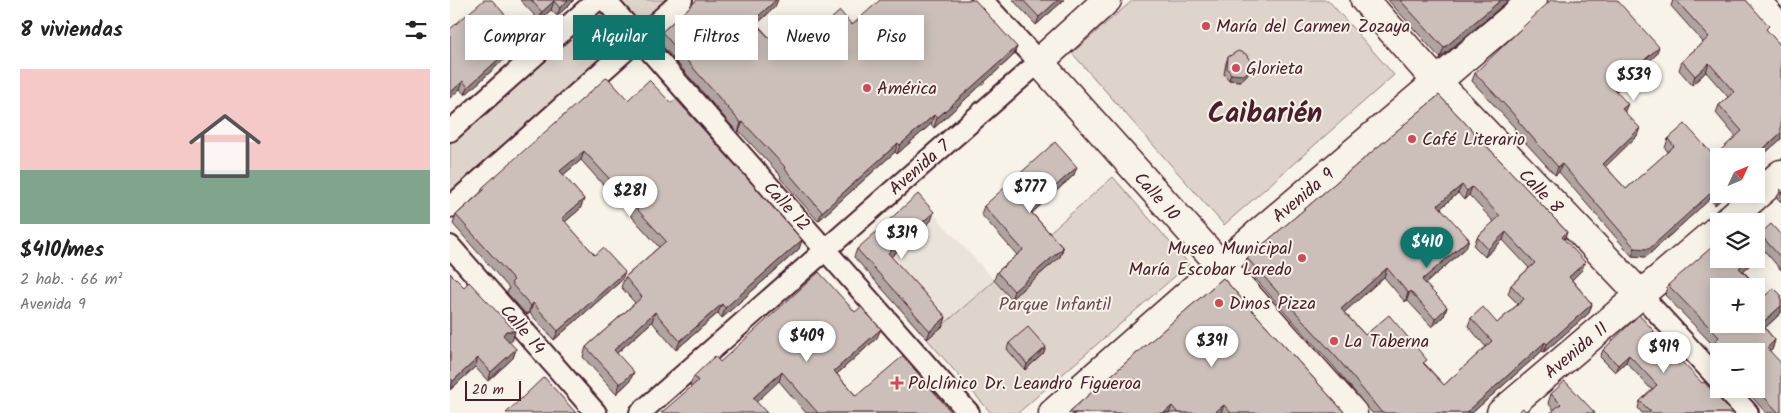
<!DOCTYPE html>
<html lang="es">
<head>
<meta charset="utf-8">
<style>
	body { margin:0; font-family:Kalam,sans-serif; background:#f6f6f6; color:#222; height:100vh; display:flex; flex-direction:column; font-size:19px; white-space:nowrap }
	* { box-sizing:border-box; margin:0 }
	p { font-size:16px; color:#767676 }
	.icon { flex:none; width:28px; height:28px; fill:none; stroke:currentColor; stroke-width:2; stroke-linecap:round; stroke-linejoin:round }
	.map { position:relative; flex:1; overflow:hidden }
	.side { display:flex; flex-direction:column; background:#fff; width:450px }
	.side>* { flex:none }
	.banner { position:absolute; left:15px; top:15px; width:475px; height:45px; display:flex; gap:10px }
	.needle { width:32px; rotate:46deg }
	.tools { position:absolute; left:1260px; top:148px; display:grid; gap:10px }
	.tools a { display:grid; place-items:center; width:55px; height:55px; border-radius:0px; background:#fff; box-shadow:0 2px 12px #0003; font-size:25px }
	.scale { position:absolute; left:15px; bottom:12px; width:56px; box-sizing:border-box; padding-left:5px; border:2px solid #4a1f2b; border-top:0; font-size:14px; line-height:18px; white-space:nowrap; color:#4a1f2b; -webkit-text-stroke:4px #f7f3e8; paint-order:stroke }
	.price { position:absolute; translate:-50% -42px; padding:0 11px; border-radius:18px; background:#fff; color:#222; font-size:16px; line-height:32px; filter:drop-shadow(0 1px 2px #0008) }
	.price::after { content:''; position:absolute; left:50%; top:30px; width:15px; height:11px; margin-left:-8px; background:inherit; clip-path:polygon(0 0,100% 0,50% 100%) }
	.price.current { background:#0f766e; color:#fff }
	ul { padding:0; list-style:none }
	li { display:grid; align-content:center; gap:10px; height:265px; padding:0 20px }
	li+li { border-top:1px solid #e0e0e0 }
	li span { display:grid; place-items:center; height:155px; border-radius:0px; color:#555 }
	li>.icon { margin-inline-start:auto }
	span .icon { width:90px; height:90px; fill:#fffc; stroke-width:1 }
	li b { font-size:21px }
	h2 { display:flex; justify-content:space-between; align-items:center; height:60px; padding:0 20px; font-size:21px }
	.pill { padding:0 18px; border-radius:0px; background:#fff; box-shadow:0 2px 12px #0003; font-size:18px; line-height:45px }
	.pill.current { background:#0f766e; color:#fff }
	main { display:flex; flex:1; min-height:0 }
	.map>svg:first-child { display:block }
	.built { fill:#eae3da }
	.green { fill:#ded4cc; stroke:#947a7c }
	.lines { fill:none; stroke-linecap:round; stroke-linejoin:round }
	.street-casing { stroke:#4a1f2b; stroke-width:24 }
	.secondary-casing { stroke:#4a1f2b; stroke-width:31 }
	.street { stroke:#f7f3e8; stroke-width:20 }
	.secondary { stroke:#f7f3e8; stroke-width:28 }
	.wall { fill:#afa49f; stroke:#4a1f2b; fill-rule:evenodd }
	.shaded-wall { fill:#8f8682; stroke:#4a1f2b }
	.building { fill:#ccbfb9; stroke:#4a1f2b; fill-rule:evenodd }
	.poi-dot { fill:#d1495b; stroke:#f7f3e8; stroke-width:2 }
	.labels { text-anchor:middle; stroke-width:4; stroke-linejoin:round; paint-order:stroke }
	.poi-label { font-size:18px; fill:#4a1f2b; stroke:#f7f3e8; text-anchor:start }
	.street-label { font-size:18px; fill:#4a1f2b; stroke:#f7f3e8 }
	.park-label { font-size:18px; fill:#6f4c53; stroke:#f7f3e8 }
	.town-label { font-size:28px; font-weight:bold; fill:#4a1f2b; stroke:#f7f3e8 }
</style>
</head>
<body>
<main>
<section class="side">
<h2>8 viviendas<svg class="icon" aria-label="filters" viewBox="0 0 24 24"><path d="M4 7h16M4 17h16"/><circle cx="9" cy="7" r="2"/><circle cx="15" cy="17" r="2"/></svg></h2>
<ul>
<li><span style="background:linear-gradient(#f6c9c9 65%,#7fa58c 0)"><svg class="icon" aria-label="home" viewBox="0 0 24 24"><path d="M3 11l9-7 9 7M6 9v11h12V9"/></svg></span><div><b>$410/mes</b><p>2 hab. · 66 m²</p><p>Avenida 9</p></div></li>
</ul>
</section>
<div class="map">
<svg width="1331" height="413" viewBox="0 0 1331 413">
	<rect width="100%" height="100%" fill="#f7f3e8"/>
	<filter id="ink" filterUnits="userSpaceOnUse"><feTurbulence type="fractalNoise" baseFrequency=".02" numOctaves="2"/><feDisplacementMap in="SourceGraphic" scale="10" xChannelSelector="R" yChannelSelector="G"/><feConvolveMatrix kernelMatrix="1 2 1 2 8 2 1 2 1" color-interpolation-filters="sRGB"/></filter>
	<g filter="url(#ink)">
		<path class="built" d="M470 199 544 280 477 339 404 257Z"/>
		<path class="green" d="M162 0H217L0 193V144Z
			M683 0H878L944 75 774 225 622 53Z
			M663 177 739 264 568 413H541L477 339Z"/>
		<g class="lines">
			<g class="street-casing">
				<path id="street" d="M155 0 519 413
					M0 131 147 0
					M0 207 232 0
					M0 246 146 413
					M1191 295 1269 380
					M1276 389 1298 413
					M190 413 589 62 532 0"/>
			</g>
			<g class="secondary-casing">
				<path id="secondary" d="M657 0 589 62 903 413
					M915 0 987 82 1191 295
					M1305 0 1331 29
					M1277 221 1331 174
					M603 413 770 266 1083 0
					M1051 413 1269 228"/>
			</g>
			<use href="#street" class="street"/>
			<use href="#secondary" class="secondary"/>
		</g>
		<path class="wall" d="M70 0H124L107 16 101 10 89 20Z
			M563 0H614L586 25Z
			M938 0H1059L990 58Z
			M1223 0H1296L1317 30 1331 139 1306 161V156H1269L1277 194 1265 205 1260 199 1196 257 1182 256 1109 172 1105 175 1064 130 1065 128 1022 81 1025 73 1206 55 1166 91 1175 112 1187 136 1155 166 1176 189 1218 152 1215 148 1218 139 1264 156 1286 137 1266 113 1269 105 1278 97 1256 72 1242 85 1229 70 1232 61 1253 42 1221 6Z
			M325 7 307 24 328 47 343 53 402 25 567 47 563 56 484 128 481 124 447 154 445 152 368 221 330 178 331 176 289 131 288 133 209 42 212 32Z
			M0 29 74 36 71 44 15 95 10 89Z
			M778 57 797 75 791 81 779 80 774 74 776 63Z
			M989 95 1117 232 1114 240 1132 270 1122 280 1142 304 1139 313 1094 352 1092 351 1022 413H922L885 368 794 266 797 258ZM1008 193 1014 200 1019 195 1044 222 1027 237 1024 246 1035 257 1053 240 1079 268 1061 285 1058 294 1068 304 1047 323 1021 318 1018 326 1036 347 994 385 975 364 915 335 894 312 934 277 955 302 957 300 982 327 994 316 997 307 975 284 1016 248 991 208Z
			M178 100 221 103 352 240 349 249 272 318 268 313 226 350 202 322 167 353 180 381 166 394 133 357 136 347 185 303 171 287 175 277 209 247 131 160 113 175 134 199 130 209 115 222 145 255 171 281 104 340 80 313 77 315 57 293 59 288 3 224 6 215 31 192 33 187Z
			M624 175 582 213 613 248 610 257 561 299 544 280 547 272 567 255 531 214 534 206Z
			M1331 189V202L1327 198Z
			M481 221 441 257 496 317 493 326 477 339 404 257 407 249Z
			M1310 234 1331 235V270L1307 242Z
			M1311 248 1308 258 1293 271 1316 295H1331V313L1315 328 1325 340 1322 350 1320 351 1331 413H1316L1295 389H1306V351H1269V360L1261 351 1263 345 1215 295 1218 285Z
			M0 273 14 287 65 331 62 341H58L66 349 63 358 38 381 25 367 0 390Z
			M773 278 895 413H618Z
			M1204 331 1202 337 1228 365 1282 413H1192L1188 408 1190 401 1202 390 1176 362 1165 372 1150 357 1153 350Z
			M427 338 387 374 406 396 502 413H356L329 381 241 387 240 385 244 376Z
			M559 343 594 353 575 370 557 349Z
			M1101 394 1145 413 1104 410 1098 403Z"/>
		<path class="shaded-wall" d="M118 0H124L107 16 110 8Z
			M326 0H328L325 7 300 30 303 21Z
			M608 0H614L586 25 589 17Z
			M1051 0H1059L990 58 994 48Z
			M104 1 101 10 89 20 92 12Z
			M74 36 71 44 15 95 18 87Z
			M567 47 563 56 484 128 487 118Z
			M1209 47 1206 55 1160 97 1163 88Z
			M1259 63 1256 72 1242 85 1245 76Z
			M800 69 797 75 791 81 779 80 781 74Z
			M13 81 10 89 0 98V93Z
			M1178 104 1174 113 1172 109Z
			M484 115 481 124 447 154 450 145Z
			M293 122 289 131 288 133 291 123Z
			M1190 128 1187 136 1150 172 1153 164Z
			M1331 133V139L1306 161V156H1305Z
			M448 143 445 152 368 221 372 212Z
			M134 151 131 160 107 180 110 171Z
			M1112 164 1109 172 1105 175 1108 167Z
			M627 167 624 175 576 218 579 210Z
			M1012 185 1008 193 985 213 988 205Z
			M1022 187 1019 195 1014 200 1017 191Z
			M1263 191 1260 199 1196 257 1182 256 1185 248Z
			M1271 194H1277L1265 205 1268 196Z
			M134 199 130 209 109 227 112 218Z
			M484 212 481 221 435 262 438 253Z
			M1056 232 1053 240 1035 257 1038 249Z
			M1117 232 1114 240 1112 237Z
			M1019 239 1016 248 969 289 972 280Z
			M352 240 349 249 272 318 275 308Z
			M613 248 610 257 561 299 564 291Z
			M1311 248 1308 258 1285 278 1289 268 1299 259H1306V253Z
			M1135 262 1132 270 1116 286 1119 277Z
			M937 268 934 277 888 318 891 309Z
			M175 272 171 281 104 340 108 331Z
			M960 291 957 300 955 302 958 293Z
			M83 303 80 313 77 315 81 306Z
			M272 304 268 313 226 350 230 341Z
			M1142 304 1139 313 1094 352 1097 344Z
			M1331 306V313L1308 334 1311 324Z
			M997 307 994 316 982 327 985 319Z
			M205 312 202 322 160 359 164 350Z
			M496 317 493 326 477 339 480 331Z
			M431 329 427 338 380 380 384 371Z
			M56 331H65L62 341H53V335Z
			M1325 340 1322 350 1313 358 1317 348Z
			M1095 342 1092 351 1022 413H1016Z
			M596 347 594 353 575 370 577 364Z
			M66 349 63 358 38 381 41 372Z
			M1179 355 1176 362 1165 372 1168 365Z
			M28 358 25 367 0 390 3 381Z
			M184 372 180 381 166 394 170 384Z
			M332 372 329 381 300 408 303 398Z
			M774 405 771 413H764Z
			M722 406 719 413H714Z"/>
		<path class="building" d="M34 0H42L74 36 18 87 13 81 0 93V29Z
			M81 0H118L110 8 104 1 92 12Z
			M247 0H326L303 21 328 47 333 43 343 53 390 11 402 25 430 0H525L567 47 487 118 484 115 450 145 448 143 372 212 334 168 335 167 293 122 291 123 212 32Z
			M573 0H608L589 17Z
			M950 0H1051L994 48Z
			M1101 0H1167L1209 47 1163 88 1178 104 1172 109 1190 128 1153 164 1176 189 1224 146 1218 139 1235 124 1264 156 1292 131 1269 105 1284 92 1259 63 1245 76 1232 61 1259 37 1226 0H1296L1319 26 1316 29 1331 46V133L1305 156H1269V194H1271L1268 196 1263 191 1199 249 1185 248 1112 164 1108 167 1068 121 1069 120 1025 73Z
			M788 51 796 54 800 61V69L794 75 781 74 777 68 778 57Z
			M157 77 178 100 199 80 221 103 226 99 352 240 275 308 272 304 230 341 205 312 164 350 184 372 170 384 136 347 192 297 175 277 216 241 134 151 110 171 134 199 112 218 145 255 153 248 175 272 108 331 83 303 81 306 61 283 64 280 6 215 35 189 33 187Z
			M989 95 1117 232 1112 237 1135 262 1119 277 1142 304 1097 344 1095 342 1016 413H932L888 359 797 258ZM1012 185 1017 191 1022 187 1050 216 1027 237 1038 249 1056 232 1085 263 1061 285 1074 299 1047 323 1033 307 1021 318 1042 341 994 385 973 363 977 360 939 315 915 335 891 309 937 268 958 293 960 291 985 319 997 307 972 280 1019 239 988 205Z
			M605 142 627 167 579 210 613 248 564 291 547 272 573 250 534 206Z
			M468 194 484 212 438 253 496 317 480 331 407 249Z
			M1321 224 1331 235V258L1310 234Z
			M1269 241V259H1299L1289 268 1316 295 1324 288 1331 295V306L1311 324 1325 340 1317 348 1331 363V413H1329L1306 388V351H1274L1265 341 1269 337 1218 285ZM1269 286H1306V324H1269Z
			M1306 243 1311 248 1306 253Z
			M369 272 405 312 411 307 431 329 384 371 406 396 453 356 502 413H368L332 372 303 398 317 413H211L248 381 244 376 265 356 270 362Z
			M0 273 14 287 19 282 65 331H56L53 335 66 349 41 372 28 358 3 381 0 378Z
			M773 278 895 413H781L774 405 764 413H728L722 406 714 413H618Z
			M1189 315 1204 331 1200 335 1228 365 1232 362 1252 383 1254 382 1282 413H1202L1190 401 1207 385 1179 355 1168 365 1153 350Z
			M578 327 596 347 577 364 559 343Z
			M94 377 126 413H56Z
			M1115 381 1145 413H1100L1111 404 1101 394Z
			M1073 408 1077 413H1067Z"/>
	</g>
	<g class="poi-dot">
		<circle cx="756" cy="26" r="5"/>
		<circle cx="786" cy="68" r="5"/>
		<circle cx="417" cy="88" r="5"/>
		<circle cx="962" cy="139" r="5"/>
		<circle cx="852" cy="258" r="5"/>
		<circle cx="769" cy="303" r="5"/>
		<circle cx="884" cy="341" r="5"/>
		<path d="M444.5 375.5h5v5h5v5h-5v5h-5v-5h-5v-5h5z"/>
	</g>
	<g class="labels">
		<g class="poi-label">
			<text x="766" y="32">María del Carmen Zozaya</text>
			<text x="796" y="74">Glorieta</text>
			<text x="427" y="94">América</text>
			<text x="972" y="145">Café Literario</text>
			<text x="842" y="254" text-anchor="end">Museo Municipal<tspan x="842" dy="21">María Escobar Laredo</tspan></text>
			<text x="779" y="309">Dinos Pizza</text>
			<text x="894" y="347">La Taberna</text>
			<text x="458" y="389">Polclínico Dr. Leandro Figueroa</text>
		</g>
		<g class="street-label">
			<text transform="translate(469 167) rotate(-41)" y="6">Avenida 7</text>
			<text transform="translate(1091 191) rotate(46)" y="6">Calle 8</text>
			<text transform="translate(853 195) rotate(-40)" y="6">Avenida 9</text>
			<text transform="translate(707 196) rotate(48)" y="6">Calle 10</text>
			<text transform="translate(337 206) rotate(48)" y="6">Calle 12</text>
			<text transform="translate(73 329) rotate(49)" y="6">Calle 14</text>
			<text transform="translate(1126 350) rotate(-40)" y="6">Avenida 11</text>
		</g>
		<g class="park-label">
			<text x="605" y="310">Parque Infantil</text>
		</g>
		<g class="town-label">
			<text x="815" y="122">Caibarién</text>
		</g>
	</g>
</svg>
<div class="tools">
<a><svg class="needle" viewBox="-14 -14 28 28"><path d="M0-13l5 13h-10z" fill="#e53935"/><path d="M0 13l5-13h-10z" fill="#767676"/></svg></a>
<a><svg class="icon" aria-label="layers" viewBox="0 0 24 24"><path d="M12 4l9 5-9 5-9-5zM3 14l9 5 9-5"/></svg></a>
<a>+</a>
<a>−</a>
</div>
<div class="scale">20 m</div>
<b class="price" style="left:1184px;top:102px">$539</b>
<b class="price" style="left:580px;top:214px">$777</b>
<b class="price" style="left:180px;top:218px">$281</b>
<b class="price" style="left:452px;top:260px">$319</b>
<b class="price current" style="left:977px;top:269px">$410</b>
<b class="price" style="left:357px;top:363px">$409</b>
<b class="price" style="left:762px;top:368px">$391</b>
<b class="price" style="left:1214px;top:374px">$919</b>
<div class="banner">
<a class="pill">Comprar</a>
<a class="pill current">Alquilar</a>
<a class="pill">Filtros</a>
<a class="pill">Nuevo</a>
<a class="pill">Piso</a>
</div>
</div>
</main>
</body>
</html>
